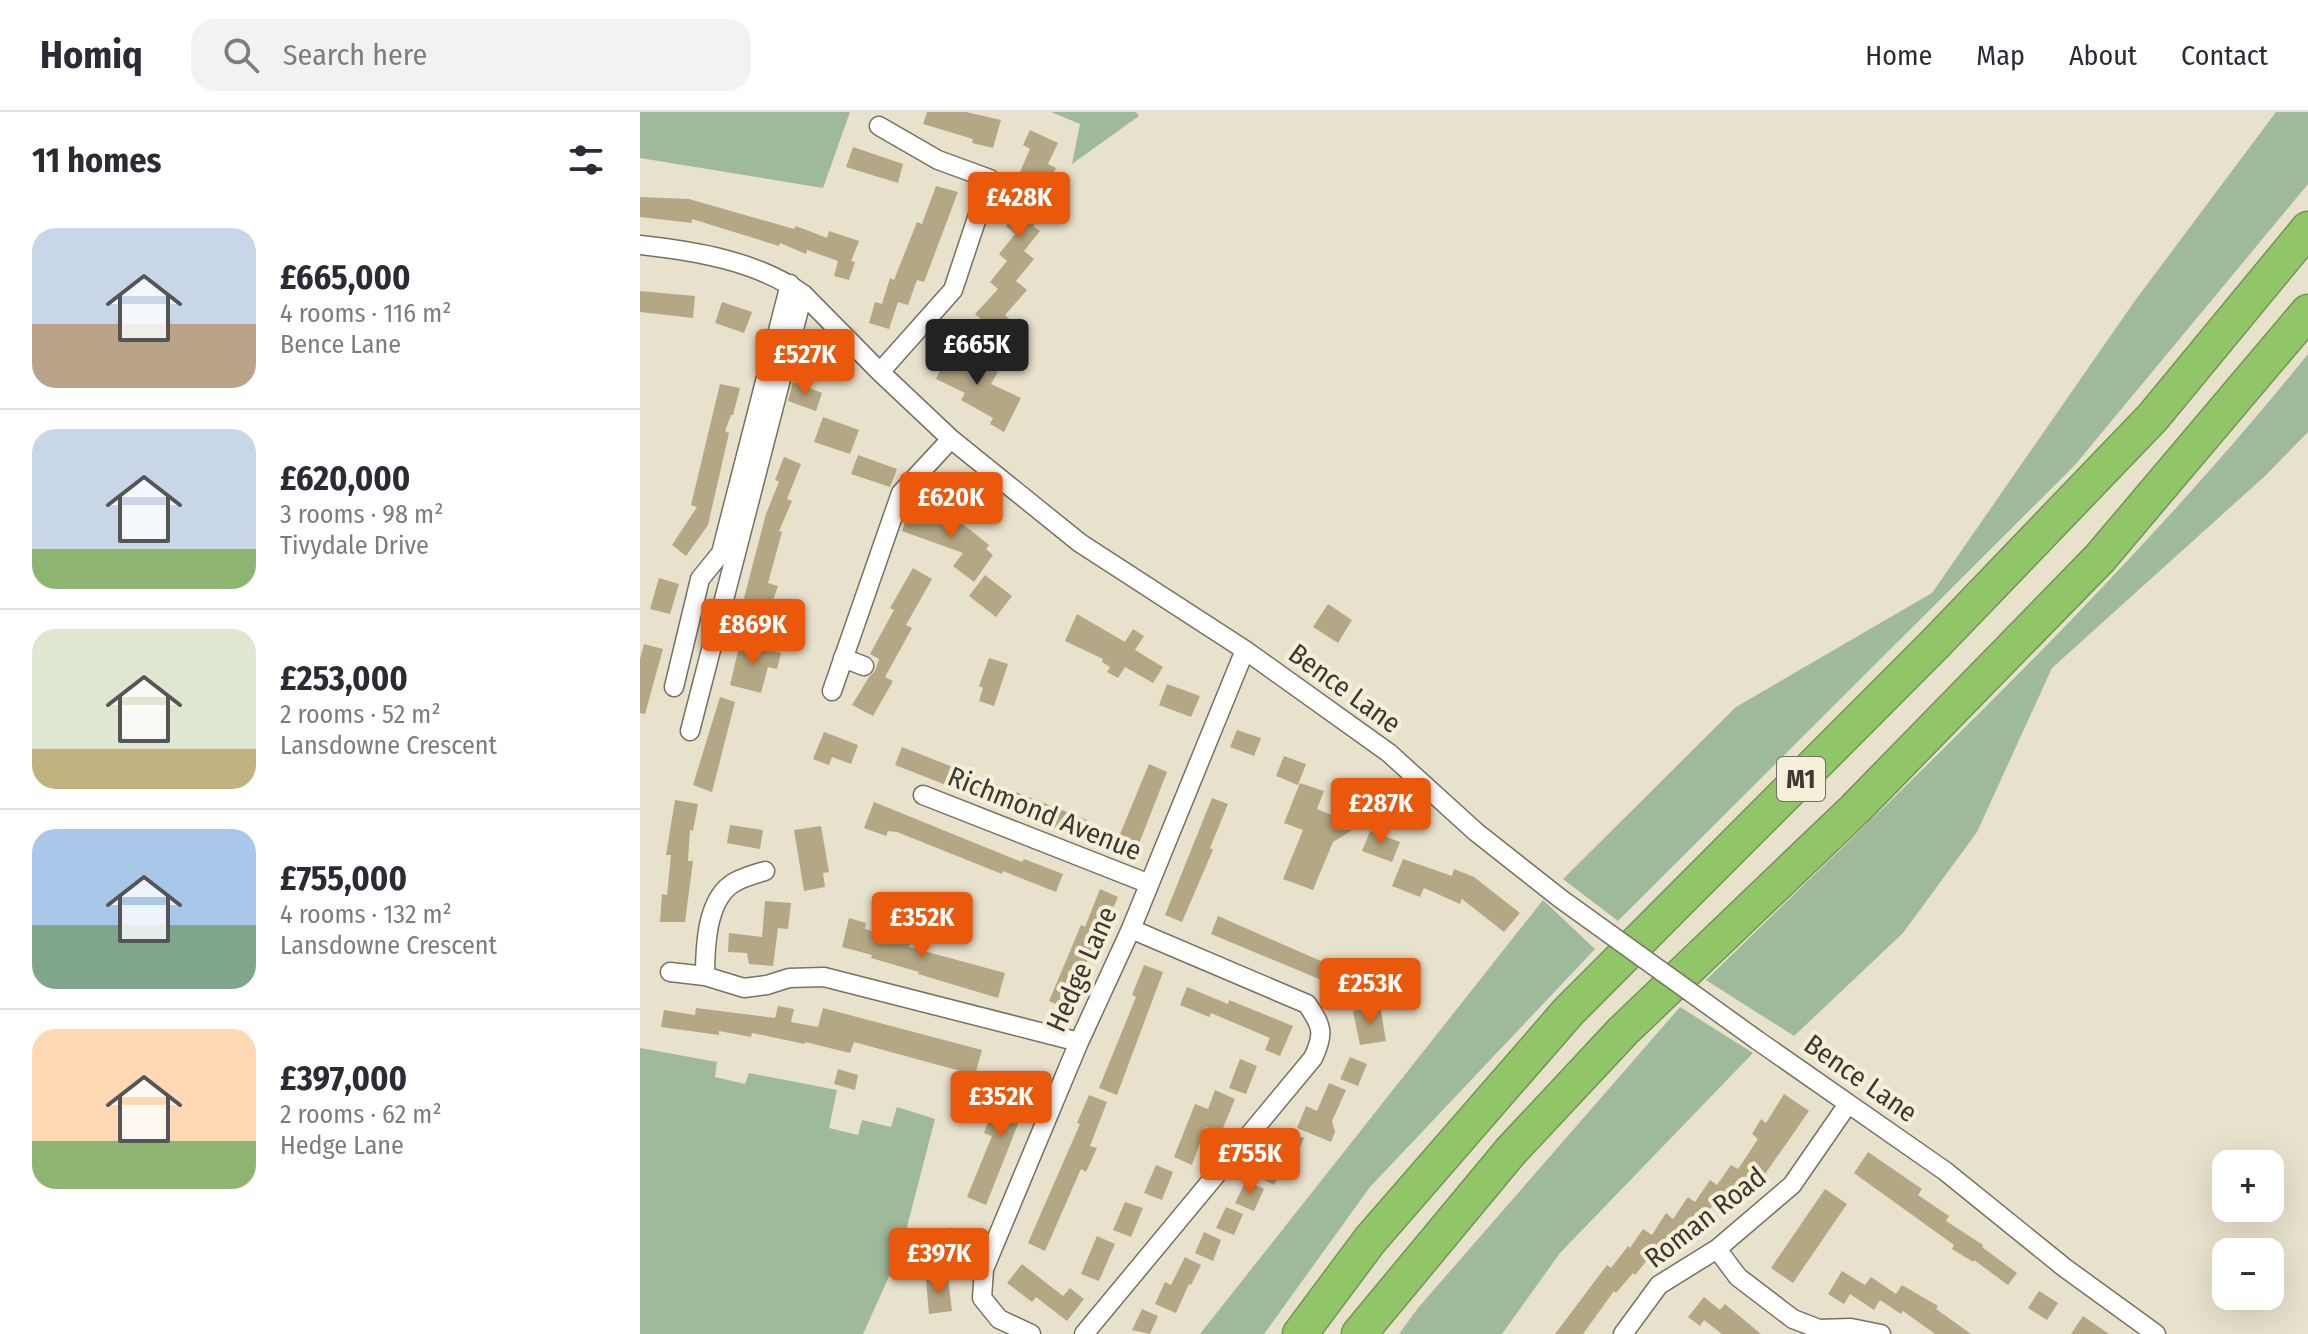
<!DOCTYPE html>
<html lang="en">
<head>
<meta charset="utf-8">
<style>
	body { margin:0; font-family:"Fira Sans Condensed",sans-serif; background:#f2f2f3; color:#2b2b33; height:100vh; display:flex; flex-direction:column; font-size:30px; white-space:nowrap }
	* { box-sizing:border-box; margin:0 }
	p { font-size:26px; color:#7c7c81 }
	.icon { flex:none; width:44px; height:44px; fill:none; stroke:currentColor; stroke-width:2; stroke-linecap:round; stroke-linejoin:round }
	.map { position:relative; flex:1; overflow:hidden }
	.drawer { display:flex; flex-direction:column; background:#fff; width:640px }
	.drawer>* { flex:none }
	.fabs { position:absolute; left:1572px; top:1038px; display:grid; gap:16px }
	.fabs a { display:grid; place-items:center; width:72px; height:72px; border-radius:16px; background:#fff; box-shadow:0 8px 32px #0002; font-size:40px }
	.price { position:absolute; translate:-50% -68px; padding:0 18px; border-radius:8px; background:#ea580c; color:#fff; font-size:26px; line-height:52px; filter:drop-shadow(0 2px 4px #0008) }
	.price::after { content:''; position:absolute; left:50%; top:48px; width:24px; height:18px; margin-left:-12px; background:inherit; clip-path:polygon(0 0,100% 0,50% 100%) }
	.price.active { background:#222; color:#fff }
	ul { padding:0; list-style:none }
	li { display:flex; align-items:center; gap:24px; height:200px; padding:0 32px }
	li+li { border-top:2px solid #e1e1e2 }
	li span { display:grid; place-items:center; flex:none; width:224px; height:160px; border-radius:24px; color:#555 }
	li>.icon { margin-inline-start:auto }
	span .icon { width:96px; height:96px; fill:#fffc; stroke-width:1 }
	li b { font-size:34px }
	h2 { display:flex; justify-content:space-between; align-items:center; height:96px; padding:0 32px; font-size:34px }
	header { display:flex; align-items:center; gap:48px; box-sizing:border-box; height:112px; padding:0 40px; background:#fff; border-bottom:2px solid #e1e1e2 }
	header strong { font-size:38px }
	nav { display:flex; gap:44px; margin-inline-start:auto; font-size:28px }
	.search { width:560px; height:72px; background:#f2f2f3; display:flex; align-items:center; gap:20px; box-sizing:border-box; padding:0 28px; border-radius:24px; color:#7c7c81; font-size:30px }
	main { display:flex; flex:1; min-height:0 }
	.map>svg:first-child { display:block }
	.green { fill:#9fb99b }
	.building { fill:#b4a884 }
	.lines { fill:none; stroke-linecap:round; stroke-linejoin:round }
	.minor-casing { stroke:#77715f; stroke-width:21 }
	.motorway-casing { stroke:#729554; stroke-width:37 }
	.minor { stroke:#fff; stroke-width:18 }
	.motorway { stroke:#90c668; stroke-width:34 }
	.minor-bridge-casing { stroke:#77715f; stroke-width:21; stroke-linecap:butt }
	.minor-bridge { stroke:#fff; stroke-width:18 }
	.labels { text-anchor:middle; stroke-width:8; stroke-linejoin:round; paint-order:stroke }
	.shield { fill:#f5eed9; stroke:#736f63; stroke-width:2 }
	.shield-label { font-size:26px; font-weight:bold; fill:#3b3930 }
	.street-label { font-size:28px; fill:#3b3930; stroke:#f5eed9 }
</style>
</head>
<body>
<header>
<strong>Homiq</strong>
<div class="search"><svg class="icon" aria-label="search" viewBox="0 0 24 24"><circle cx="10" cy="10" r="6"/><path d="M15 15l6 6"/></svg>Search here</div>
<nav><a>Home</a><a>Map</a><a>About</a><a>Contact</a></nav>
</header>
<main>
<section class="drawer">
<h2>11 homes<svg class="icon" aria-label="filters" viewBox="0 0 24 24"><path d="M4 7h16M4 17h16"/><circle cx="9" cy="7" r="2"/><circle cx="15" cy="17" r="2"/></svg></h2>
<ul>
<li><span style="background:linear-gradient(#c9d6e8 60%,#b9a48a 0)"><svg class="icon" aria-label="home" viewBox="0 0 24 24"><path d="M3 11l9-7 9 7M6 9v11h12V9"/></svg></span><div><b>£665,000</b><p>4 rooms · 116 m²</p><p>Bence Lane</p></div></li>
<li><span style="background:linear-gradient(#c9d6e8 75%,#8fb573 0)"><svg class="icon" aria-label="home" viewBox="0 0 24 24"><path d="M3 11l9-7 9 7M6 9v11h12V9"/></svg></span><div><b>£620,000</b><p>3 rooms · 98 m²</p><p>Tivydale Drive</p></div></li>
<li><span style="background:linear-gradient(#dfe7d0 75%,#c2b280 0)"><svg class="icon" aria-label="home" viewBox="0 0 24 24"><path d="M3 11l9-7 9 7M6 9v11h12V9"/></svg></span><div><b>£253,000</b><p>2 rooms · 52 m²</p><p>Lansdowne Crescent</p></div></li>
<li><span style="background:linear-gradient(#a9c7e8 60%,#7fa58c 0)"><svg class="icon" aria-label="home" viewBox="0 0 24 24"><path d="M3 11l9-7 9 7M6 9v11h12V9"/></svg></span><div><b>£755,000</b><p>4 rooms · 132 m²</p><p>Lansdowne Crescent</p></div></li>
<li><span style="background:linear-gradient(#ffd9b3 70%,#8fb573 0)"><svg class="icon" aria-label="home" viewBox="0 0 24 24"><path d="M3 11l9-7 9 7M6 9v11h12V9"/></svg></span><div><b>£397,000</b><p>2 rooms · 62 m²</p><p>Hedge Lane</p></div></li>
</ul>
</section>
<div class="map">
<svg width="1668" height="1222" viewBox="0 0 1668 1222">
	<rect width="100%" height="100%" fill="#e8e1cc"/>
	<path class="green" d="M0 0H210L183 76 0 46Z
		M411 0H496L499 4 432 52 440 12Z
		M1636 0H1668V72L1435 353 978 809 923 767 1096 595 1292 481 1494 190Z
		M1668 242V320L1625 364 1412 556 1337 720 1263 821 1154 924 1066 868C1273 666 1486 468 1668 242Z
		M903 788 955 837 730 1075 624 1222H560Z
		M1040 895 1113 941 920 1141 862 1222H759L778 1196Z
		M0 936 77 950 75 965 105 972 109 961 197 978 189 1016 218 1023 222 1008 251 1015 257 995 295 1007 261 1138 223 1222H0Z"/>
	<path class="building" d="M287 0H326L361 8 353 36 332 31 333 27 283 12Z
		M390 18 418 31 408 52 416 56 402 86 411 93 393 114 400 119 384 139 394 147 376 169 387 178 365 203 378 215 361 237 341 220 348 213 335 202 358 177 350 170 367 149 359 142 375 122 366 114 383 93 375 87 391 66 380 60 390 37 383 33Z
		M213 35 263 52 258 71 206 55Z
		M296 74 318 80 284 170 277 168 268 193 258 190 249 217 229 211 235 190 242 192 250 166 254 168 277 110 282 112Z
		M0 85 49 87 154 117 156 114 187 126 189 119 219 129 211 149 215 150 209 168 194 164 198 149 167 138 166 142 140 131 139 134 52 107V111L0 105Z
		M0 179 55 184 53 206 0 200Z
		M82 190 112 200 104 221 75 211Z
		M303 233 358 260 351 272 381 286 364 320 350 312 353 306 321 288 325 281 296 267 304 250 296 246Z
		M153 270 182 281 176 299 148 289Z
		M80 272 100 276 93 303H91L85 319 89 321 68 413 46 444 32 433 57 395 51 393Z
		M183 305 219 318 210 342 174 330Z
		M218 343 257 357 250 375 211 362Z
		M144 345 161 352 147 387 152 389 139 419 142 420 128 471 138 474 131 494 122 491 114 523 96 518 103 491 117 496 104 486 126 402 139 370 135 368Z
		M271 394 324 413 349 433 346 437 353 443 334 470 313 454 323 441 262 419Z
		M273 456 292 467 266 513 272 516 245 565 253 569 233 604 212 593 229 565 235 559 239 547 230 542 254 498 250 496Z
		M345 463 372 484 356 505 329 484Z
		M19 466 39 472 30 502 10 497Z
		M688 492 712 508 698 531 673 515Z
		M437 502 485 530 493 517 504 524 495 538 523 555 513 571 485 555 478 566 467 560 470 555 462 550 463 547 425 529Z
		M100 531 141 541 137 557 128 555 121 581 90 573Z
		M4 532 23 537 5 602 0 601V547Z
		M349 546 368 552 354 594 339 589 343 576 339 574Z
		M527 572 560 584 551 605 519 593Z
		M80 585 95 590 72 680 53 673Z
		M597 618 621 626 614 644 590 635Z
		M184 620 218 633 211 652 192 645 189 653 173 647Z
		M262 635 447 708 441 726 255 653Z
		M644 644 666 652 658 673 636 664Z
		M509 652 527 660 493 747 473 739Z
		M660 671 684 679 677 697 719 714 693 730 673 778 643 767 663 718 644 711Z
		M572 686 588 692 570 736 573 738 542 810 525 803Z
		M35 688 58 692 53 719 50 718 48 749H53L45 810H20L22 782 27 783 31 743H26Z
		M234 690 382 750 384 747 423 762 416 780 363 759 362 762 257 720 248 719 246 724 224 716Z
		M90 713 123 718 120 737 87 731Z
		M181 714 189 760 183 761 185 775 164 779 154 718Z
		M730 719 760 730 752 750 722 739Z
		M763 747 812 764 814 757 834 765 880 801 864 820 822 787 820 792 784 776 780 785 752 774Z
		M460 777 478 785 468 808 465 807 427 897 409 889 441 813 445 815Z
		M125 789 151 791 148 817 138 816 133 854 109 852 107 841 88 840 89 821 122 825Z
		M578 804 699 857 722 875 713 889 691 872 571 822Z
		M209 806 226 811 225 817 270 830 269 835 365 861 358 886 278 862 279 860 231 846 232 843 202 835Z
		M504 853 523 860 477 983 459 976 496 885 492 883Z
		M547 875 588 892 589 888 653 914 640 944 625 938 630 926 571 901 569 905 540 893Z
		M138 894 154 897 151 910 178 915 183 896 342 938 335 963 214 930 210 941 165 930V932L112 921 111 925 79 919V923L21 915 24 898 55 903 56 896 135 906Z
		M740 894 746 929 720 933 713 899Z
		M710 945 727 952 718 974 700 967Z
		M600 947 617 954 606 982 589 976Z
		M198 957 218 963 215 978 194 972Z
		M377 961 395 969 346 1093 327 1085 352 1024 344 1021 350 1005 358 1008Z
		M689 971 706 978 692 1009 695 1020 691 1030 657 1016 666 994 677 999Z
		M575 978 595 987 581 1021 566 1015 552 1053 534 1045 555 992 568 997Z
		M1144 982 1169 999 1125 1062 1119 1058 1104 1079 1098 1075 1083 1096 1075 1090 1060 1111 1052 1106 1038 1127 1032 1123 1018 1145 1013 1141 995 1163 993 1161 976 1181 974 1179 943 1222H915L967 1153 971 1156 988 1134 990 1136 1003 1117 1012 1123 1026 1101 1033 1107 1048 1085 1055 1090 1070 1068 1077 1073 1091 1053 1098 1057 1118 1027 1112 1022 1121 1007 1126 1011Z
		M449 983 467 990 450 1034 457 1036 446 1060 441 1057 405 1139 388 1131 440 1012 437 1011Z
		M647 1019 664 1026 655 1047 638 1041Z
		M1228 1040 1282 1077 1278 1083 1309 1104 1306 1109 1343 1133 1342 1135 1377 1161 1368 1173 1334 1148 1333 1150 1312 1137 1314 1133 1214 1061Z
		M627 1044 644 1052 634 1073 618 1065Z
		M516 1053 533 1060 522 1088 504 1081Z
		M606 1069 624 1077 614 1099 595 1091Z
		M1185 1077 1207 1092 1153 1171 1131 1156Z
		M485 1090 503 1096 491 1125 473 1118Z
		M586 1095 603 1102 594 1123 576 1116Z
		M309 1115 330 1124 317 1154 296 1145Z
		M564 1120 581 1128 573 1149 555 1141Z
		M457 1124 475 1132 459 1169 441 1162Z
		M545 1145 561 1153 551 1173 549 1172 536 1201 515 1192 525 1170 531 1173Z
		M382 1152 423 1184 430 1176 444 1187 427 1209 396 1185 392 1190 367 1171Z
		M1202 1159 1225 1173 1231 1165 1256 1182 1262 1173 1298 1194 1296 1197 1331 1222H1295L1263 1199 1261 1202 1240 1188 1234 1198 1210 1182 1204 1192 1188 1182Z
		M308 1166 312 1199 289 1202 286 1168Z
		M1399 1179 1418 1191 1407 1208 1388 1196Z
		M1064 1185 1080 1198 1085 1192 1121 1222H1082L1064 1208 1060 1214 1048 1205Z
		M502 1197 518 1204 510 1222 492 1218Z
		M1443 1204 1469 1222H1431Z"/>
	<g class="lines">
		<g class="minor-casing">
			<path id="minor" d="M239 14 298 48 350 67 313 178 240 260
				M0 133C55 139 117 149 163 182L240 260 311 327 440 431 605 538 749 641 836 720 921 787
				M203 546 224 554
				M34 575 60 467 81 441 150 172
				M192 579 261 381 311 327
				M50 619 163 182
				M283 683 507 771
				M30 860 65 864 104 876 127 873 149 866 184 865 439 930
				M65 864C65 836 66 786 95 770 104 765 115 762 125 759
				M1117 928 1305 1059 1425 1156 1516 1222
				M1077 1137 1098 1165 1153 1207 1179 1217 1211 1216 1241 1222
				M391 1222 359 1207 342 1186 344 1157 439 930 491 817 605 538
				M444 1222 673 946C685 921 682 914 667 892L491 817
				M983 1222 1019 1173 1077 1137 1152 1073 1208 992"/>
		</g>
		<g class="motorway-casing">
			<path id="motorway" d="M660 1222 730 1128 928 900 1296 531 1513 305 1668 117
				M719 1222 870 1040 983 919 1215 697 1460 446 1668 200"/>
		</g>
		<use href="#minor" class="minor"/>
		<use href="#motorway" class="motorway"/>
		<g class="minor-bridge-casing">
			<path id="minor-bridge" d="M921 787 1117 928"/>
		</g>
		<use href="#minor-bridge" class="minor-bridge"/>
	</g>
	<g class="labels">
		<rect class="shield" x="1137" y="645" width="48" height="44" rx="6"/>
		<g class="shield-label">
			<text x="1161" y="676">M1</text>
		</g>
		<g class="street-label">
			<text transform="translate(705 576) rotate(36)" y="10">Bence Lane</text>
			<text transform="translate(405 701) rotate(22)" y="10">Richmond Avenue</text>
			<text transform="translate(441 857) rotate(-66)" y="10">Hedge Lane</text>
			<text transform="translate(1221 966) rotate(35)" y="10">Bence Lane</text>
			<text transform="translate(1065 1105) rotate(-38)" y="10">Roman Road</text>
		</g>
	</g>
</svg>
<div class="fabs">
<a>+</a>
<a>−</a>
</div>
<b class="price" style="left:379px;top:128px">£428K</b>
<b class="price active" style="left:337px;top:275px">£665K</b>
<b class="price" style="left:165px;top:285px">£527K</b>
<b class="price" style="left:311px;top:428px">£620K</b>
<b class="price" style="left:113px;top:555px">£869K</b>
<b class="price" style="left:741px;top:734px">£287K</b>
<b class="price" style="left:282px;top:848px">£352K</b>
<b class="price" style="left:730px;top:914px">£253K</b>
<b class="price" style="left:361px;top:1027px">£352K</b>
<b class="price" style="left:610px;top:1084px">£755K</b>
<b class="price" style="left:299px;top:1184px">£397K</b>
</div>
</main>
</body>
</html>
